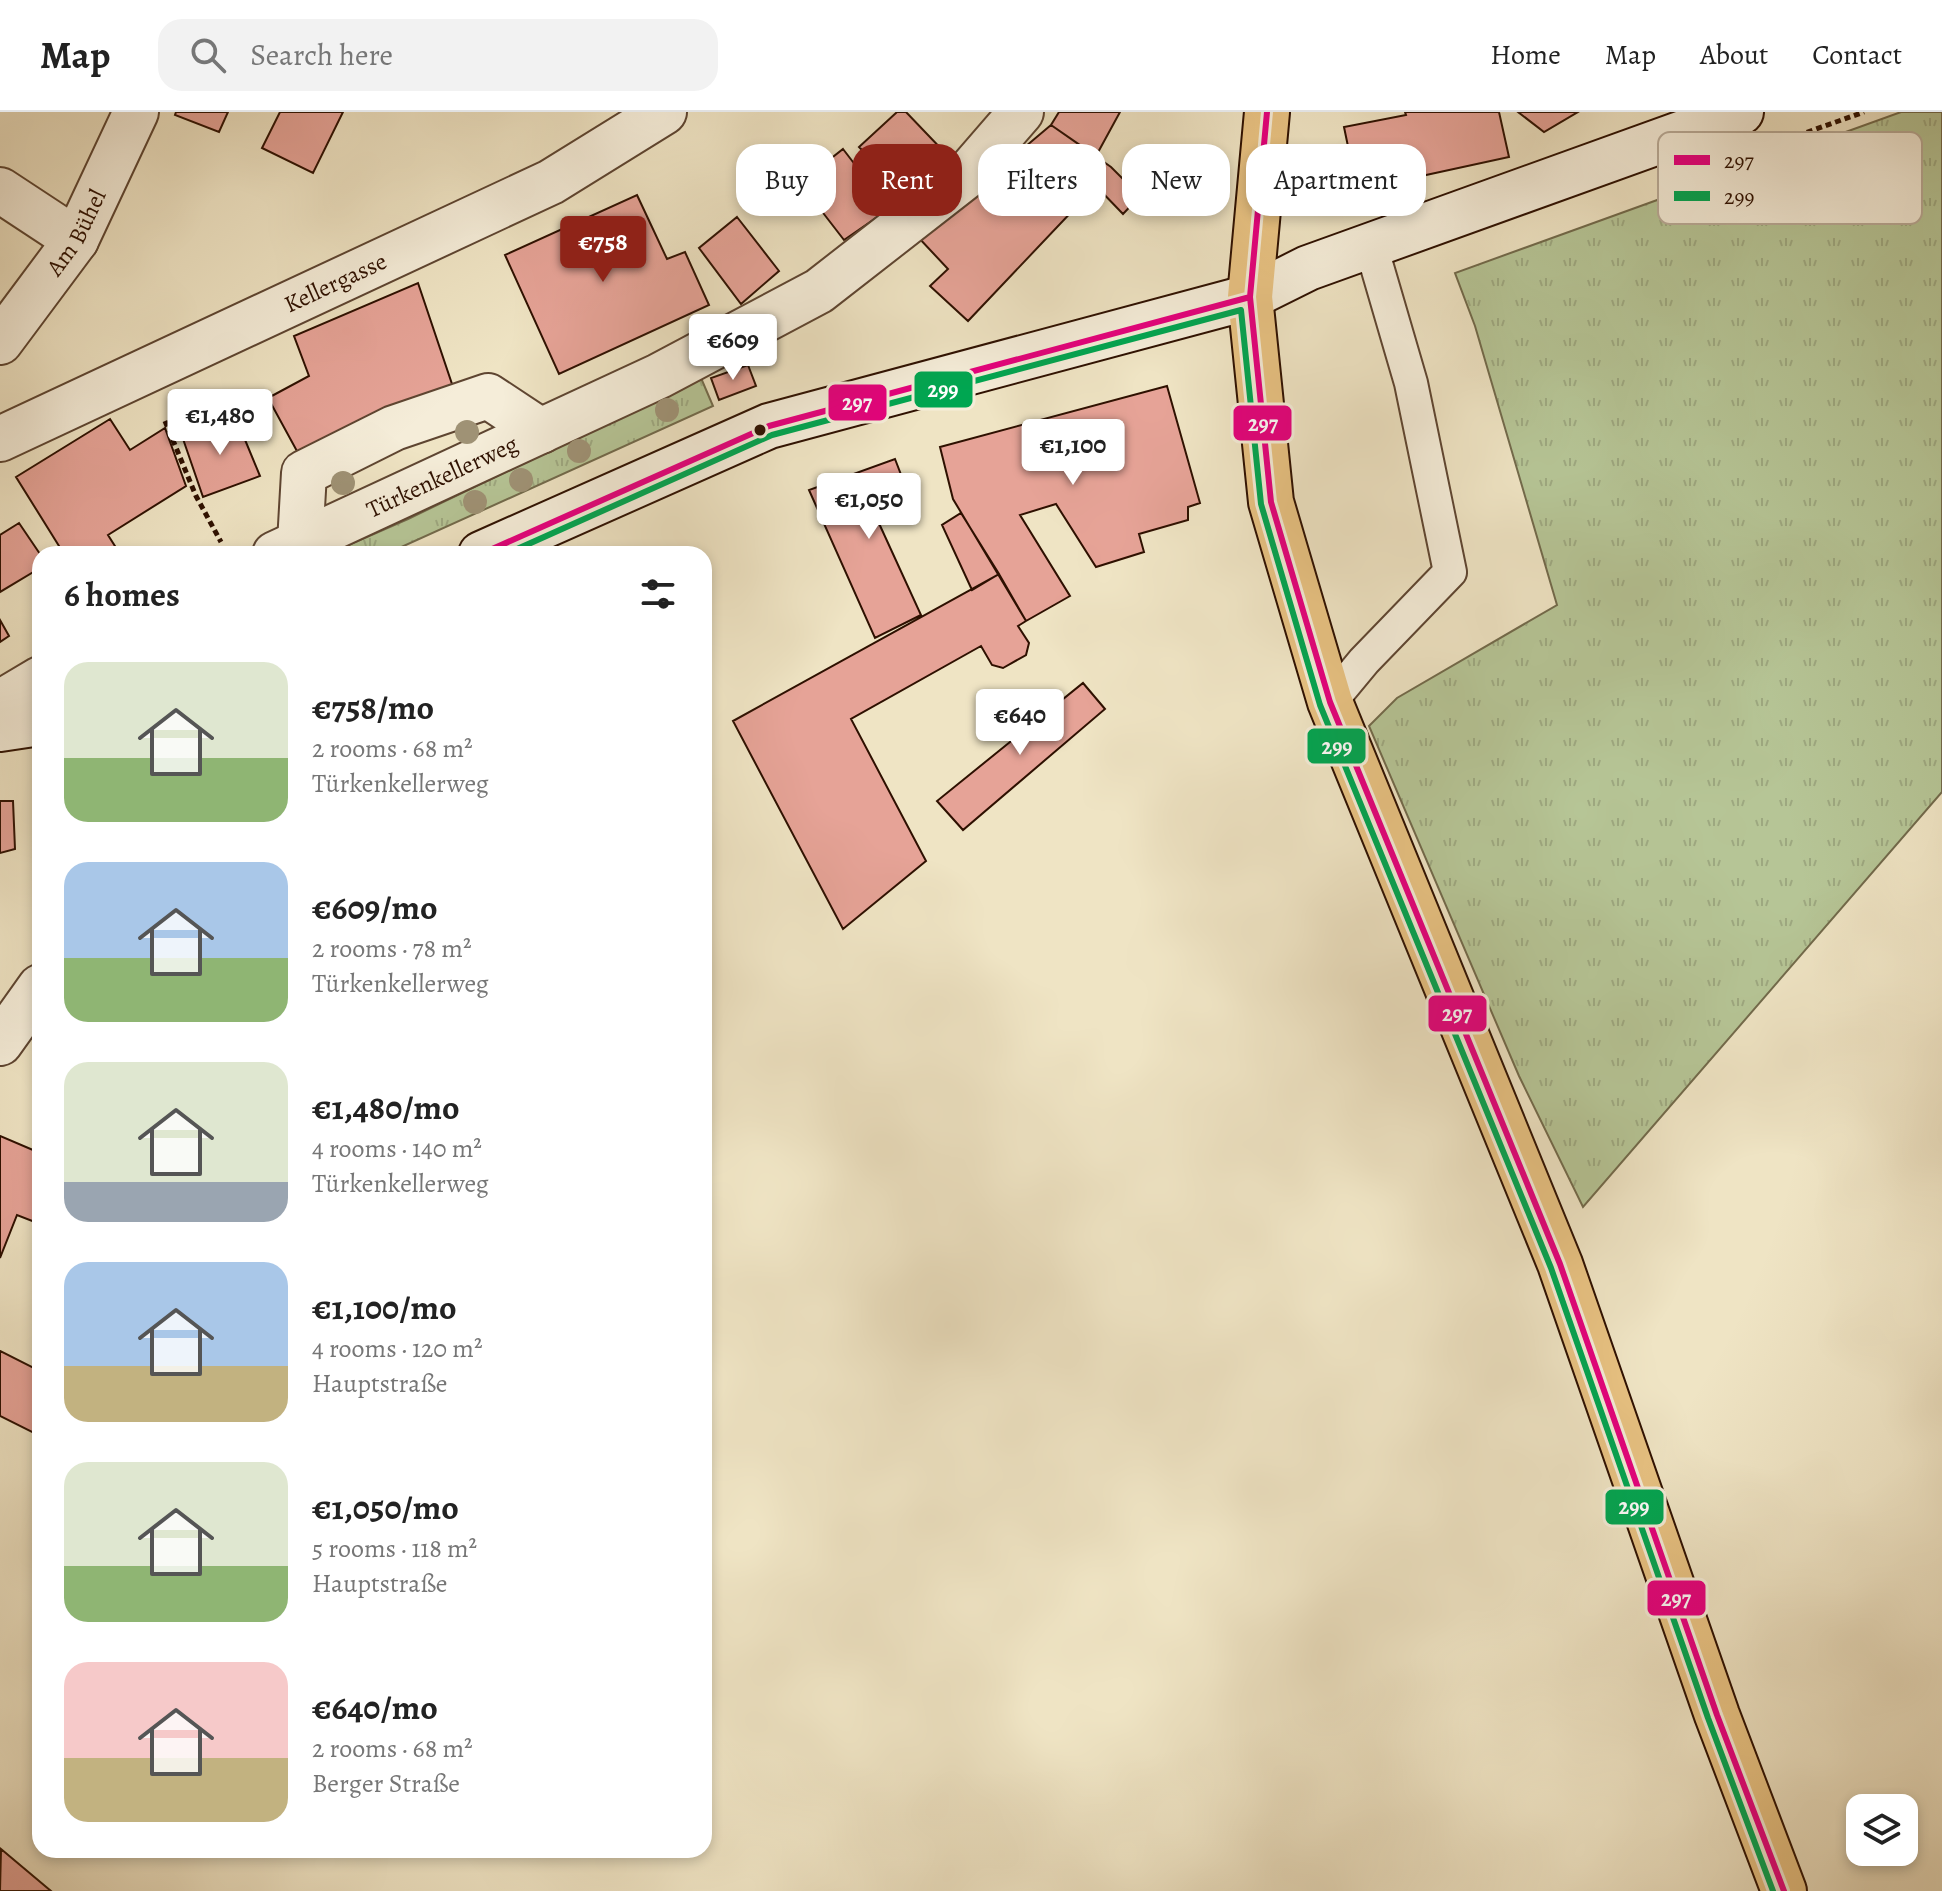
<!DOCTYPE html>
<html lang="en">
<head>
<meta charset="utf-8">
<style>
	body { margin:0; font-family:Alegreya,serif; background:#f2f2f2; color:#222; height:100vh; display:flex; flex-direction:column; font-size:30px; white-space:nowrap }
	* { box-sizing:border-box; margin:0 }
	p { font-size:26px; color:#767676 }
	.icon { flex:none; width:44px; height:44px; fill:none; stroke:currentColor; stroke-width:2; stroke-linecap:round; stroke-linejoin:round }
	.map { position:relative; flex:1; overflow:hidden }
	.panel { position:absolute; left:32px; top:434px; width:680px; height:1312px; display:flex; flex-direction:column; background:#fff; border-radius:24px; box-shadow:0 4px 12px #0003 }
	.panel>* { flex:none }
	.hud { position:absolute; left:736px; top:32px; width:760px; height:72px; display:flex; gap:16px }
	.tools { position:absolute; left:1846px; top:1682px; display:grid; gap:16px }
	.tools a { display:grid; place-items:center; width:72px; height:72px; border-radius:16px; background:#fff; box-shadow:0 4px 12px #0003; font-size:40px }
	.price { position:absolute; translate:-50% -68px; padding:0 18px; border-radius:8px; background:#fff; color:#222; font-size:26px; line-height:52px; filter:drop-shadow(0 2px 4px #0008) }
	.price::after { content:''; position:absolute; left:50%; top:48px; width:24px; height:18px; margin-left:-12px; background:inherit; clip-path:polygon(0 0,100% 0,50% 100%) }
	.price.on { background:#8f2418; color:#fff }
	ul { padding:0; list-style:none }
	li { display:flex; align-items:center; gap:24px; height:200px; padding:0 32px }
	li span { display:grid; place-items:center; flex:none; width:224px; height:160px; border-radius:24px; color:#555 }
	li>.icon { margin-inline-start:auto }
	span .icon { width:96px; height:96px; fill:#fffc; stroke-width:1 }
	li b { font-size:34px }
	h2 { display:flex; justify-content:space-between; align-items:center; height:96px; padding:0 32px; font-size:34px }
	.pill { padding:0 28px; border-radius:24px; background:#fff; box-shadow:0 4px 12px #0003; font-size:28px; line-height:72px }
	.pill.on { background:#8f2418; color:#fff }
	header { display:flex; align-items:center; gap:48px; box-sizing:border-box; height:112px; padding:0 40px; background:#fff; border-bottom:2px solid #e0e0e0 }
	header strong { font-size:38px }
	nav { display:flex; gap:44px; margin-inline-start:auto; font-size:28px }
	.search { width:560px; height:72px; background:#f2f2f2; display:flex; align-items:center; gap:20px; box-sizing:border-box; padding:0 28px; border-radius:24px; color:#767676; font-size:30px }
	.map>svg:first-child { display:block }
	.grass { fill:url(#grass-tufts); stroke:#726a4b; stroke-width:2 }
	.building { fill:#e6a397; stroke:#2e1000; stroke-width:2 }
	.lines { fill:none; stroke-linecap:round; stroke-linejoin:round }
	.lane-casing { stroke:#5e4531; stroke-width:36 }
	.street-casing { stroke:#5e4531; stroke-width:48 }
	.secondary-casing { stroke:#2e1000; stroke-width:48 }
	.primary-casing { stroke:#2e1000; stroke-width:48 }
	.path { stroke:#2e1000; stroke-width:5; stroke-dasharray:6 4; stroke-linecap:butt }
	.lane { stroke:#f5edd9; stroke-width:32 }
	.street { stroke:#f5edd9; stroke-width:44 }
	.secondary { stroke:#f5edd9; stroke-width:44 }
	.primary { stroke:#e8c282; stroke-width:44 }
	.bus-1-casing { stroke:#f5edd9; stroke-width:12 }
	.bus-2-casing { stroke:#f5edd9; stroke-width:12 }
	.bus-1 { stroke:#e5007d; stroke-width:6 }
	.bus-2 { stroke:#00a651; stroke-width:6 }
	.tree { fill:#9f9275 }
	.bus-dot { fill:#2e1000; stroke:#f5edd9; stroke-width:3 }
	.labels { text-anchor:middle; stroke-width:6; stroke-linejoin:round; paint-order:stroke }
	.street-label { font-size:24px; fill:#2e1000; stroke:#f5edd9 }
	.key { fill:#f5edd9; stroke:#b9ab98; stroke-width:2 }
	.key-label { font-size:22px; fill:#2e1000 }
	.line-badge { stroke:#f5edd9; stroke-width:3 }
	.badge-label { font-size:22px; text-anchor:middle; font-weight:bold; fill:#fff }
</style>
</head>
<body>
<header>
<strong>Map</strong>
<div class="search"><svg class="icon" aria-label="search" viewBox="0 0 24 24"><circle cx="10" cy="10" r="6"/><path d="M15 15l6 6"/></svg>Search here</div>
<nav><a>Home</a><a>Map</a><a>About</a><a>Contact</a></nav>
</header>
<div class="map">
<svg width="1942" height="1779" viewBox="0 0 1942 1779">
	<defs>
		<pattern id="grass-tufts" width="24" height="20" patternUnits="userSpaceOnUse" patternTransform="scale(2)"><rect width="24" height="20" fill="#b6c596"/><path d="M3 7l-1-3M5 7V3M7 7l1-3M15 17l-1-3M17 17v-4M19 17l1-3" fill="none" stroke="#9da880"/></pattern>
	</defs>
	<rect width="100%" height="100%" fill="#efe4c4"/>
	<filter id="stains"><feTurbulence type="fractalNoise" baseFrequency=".0025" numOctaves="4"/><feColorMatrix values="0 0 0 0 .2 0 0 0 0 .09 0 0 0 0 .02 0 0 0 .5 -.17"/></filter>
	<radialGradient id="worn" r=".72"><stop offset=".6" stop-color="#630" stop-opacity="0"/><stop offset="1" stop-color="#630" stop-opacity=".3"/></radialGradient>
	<path class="grass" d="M1901 0H1942V680L1583 1095 1519 964 1369 614 1397 586 1557 493 1475 214 1455 161Z
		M701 266 713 294 386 442H328L408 407Z"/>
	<path class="building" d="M176 0H228L219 20 175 3Z
		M280 0H343L313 61 262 36Z
		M897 0H906L949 45 907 84 859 35Z
		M1059 0H1120L1096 44 1051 13Z
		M1405 0H1499L1509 45 1357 78 1344 15 1406 3Z
		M1518 0H1578L1544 20Z
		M1051 13 1111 55 1140 84 1123 102 1096 74 968 209 930 174 948 157 918 125Z
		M843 37 889 97 844 128 800 71Z
		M1170 42 1202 48 1192 93 1160 87Z
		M637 83 667 147 685 140 709 193 559 262 505 143Z
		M737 105 779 159 741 192 699 136Z
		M418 171 454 278 298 341 268 286 309 264 294 224Z
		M748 253 756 274 719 288 711 266Z
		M1167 274 1200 391 1188 395V408L1139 422 1144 440 1096 455 1056 392 1020 403 1070 484 1026 509 953 387 940 335Z
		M236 306 260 364 203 385 182 324Z
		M110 307 130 338 165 316 186 374 108 423 120 442H64L16 365Z
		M895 347 913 394 877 407 921 503 875 526 809 378Z
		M961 401 999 462 972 478 942 413Z
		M19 411 40 442V456L0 480V423Z
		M999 462 1026 509 1018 514 1029 531 1026 543 1003 556 992 553 981 534 851 607 926 749 843 817 733 609Z
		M0 508 9 524 0 530Z
		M1083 571 1105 597 963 718 937 689Z
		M0 689H13L15 737 0 741Z
		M0 1024 40 1041V1112L17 1103 0 1146Z
		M0 1239 40 1259V1324L0 1304Z
		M1 1737 51 1779H0Z"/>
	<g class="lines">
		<g class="lane-casing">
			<path id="lane" d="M1330 590 1364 549 1450 460 1411 271 1371 134"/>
		</g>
		<g class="street-casing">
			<g id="street">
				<path d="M0 78 76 128"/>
				<path id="s1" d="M0 230 76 128 136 0"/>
				<path id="s2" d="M0 327 551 70 664 0"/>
				<path d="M300 431 304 361 394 316 488 284 541 319"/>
				<path id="s3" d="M275 442 659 264 819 179 964 66 1021 0"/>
				<path d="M0 591 40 567"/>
				<path d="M0 931 40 875"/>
			</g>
		</g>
		<g class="secondary-casing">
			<path id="secondary" d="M481 442 769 314 1250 185 1308 156 1741 0
				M0 617 40 611"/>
		</g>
		<g class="primary-casing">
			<path id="primary" d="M1267 0 1250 185 1271 390 1286 441 1330 590 1560 1152 1717 1603 1784 1779"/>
		</g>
		<path class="path" d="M1788 27 1864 0
			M165 309 196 384 221 430"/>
		<use href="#lane" class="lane"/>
		<use href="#street" class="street"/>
		<use href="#secondary" class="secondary"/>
		<use href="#primary" class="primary"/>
		<g class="bus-1-casing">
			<path id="bus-1" d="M1267 0 1250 185 1271 390 1330 590 1560 1152 1717 1603 1784 1779
				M481 442 769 314 1250 185"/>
		</g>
		<g class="bus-2-casing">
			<path id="bus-2" d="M506 442 772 323 1241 198 1261 392 1320 593 1551 1156 1708 1606 1773 1779"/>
		</g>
		<use href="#bus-1" class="bus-1"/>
		<use href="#bus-2" class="bus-2"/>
	</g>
	<g class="tree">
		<circle cx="667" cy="298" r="12"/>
		<circle cx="467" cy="320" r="12"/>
		<circle cx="579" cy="339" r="12"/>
		<circle cx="521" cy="368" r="12"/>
		<circle cx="343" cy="371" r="12"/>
		<circle cx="475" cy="390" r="12"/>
	</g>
	<circle class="bus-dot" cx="760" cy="318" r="7"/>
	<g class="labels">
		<g class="street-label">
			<text dy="8" stroke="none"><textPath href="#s1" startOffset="134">Am Bühel</textPath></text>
			<text dy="8" stroke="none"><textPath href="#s2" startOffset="370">Kellergasse</textPath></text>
			<text dy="8" stroke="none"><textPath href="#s3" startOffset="184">Türkenkellerweg</textPath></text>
		</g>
	</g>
	<rect x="1658" y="20" width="264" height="92" rx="12" class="key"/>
	<rect x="1674" y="43" width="36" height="10" fill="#e5007d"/>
	<rect x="1674" y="79" width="36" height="10" fill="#00a651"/>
	<g class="key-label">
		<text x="1724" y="56">297</text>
		<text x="1724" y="92">299</text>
	</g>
	<g class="line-badge">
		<rect x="913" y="258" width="61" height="39" rx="8" fill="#00a651"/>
		<rect x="827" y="271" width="61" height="39" rx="8" fill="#e5007d"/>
		<rect x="1232" y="292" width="61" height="38" rx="8" fill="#e5007d"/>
		<rect x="1306" y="615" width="61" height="38" rx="8" fill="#00a651"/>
		<rect x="1427" y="882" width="61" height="39" rx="8" fill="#e5007d"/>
		<rect x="1604" y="1376" width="61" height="38" rx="8" fill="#00a651"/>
		<rect x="1646" y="1467" width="61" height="38" rx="8" fill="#e5007d"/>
	</g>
	<g class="badge-label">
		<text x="943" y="285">299</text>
		<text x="857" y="298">297</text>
		<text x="1263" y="319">297</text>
		<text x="1337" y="642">299</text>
		<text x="1457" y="909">297</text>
		<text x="1634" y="1402">299</text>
		<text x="1676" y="1494">297</text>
	</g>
	<rect width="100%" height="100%" filter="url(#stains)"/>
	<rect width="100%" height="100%" fill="url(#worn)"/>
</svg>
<div class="tools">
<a><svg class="icon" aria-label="layers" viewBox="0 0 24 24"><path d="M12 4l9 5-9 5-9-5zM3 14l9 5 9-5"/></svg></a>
</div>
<b class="price on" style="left:603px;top:172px">€758</b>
<b class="price" style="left:733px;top:270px">€609</b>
<b class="price" style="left:220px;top:345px">€1,480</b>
<b class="price" style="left:1073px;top:375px">€1,100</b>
<b class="price" style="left:869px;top:429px">€1,050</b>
<b class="price" style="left:1020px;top:645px">€640</b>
<div class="hud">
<a class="pill">Buy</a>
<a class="pill on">Rent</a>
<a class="pill">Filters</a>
<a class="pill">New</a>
<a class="pill">Apartment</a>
</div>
<section class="panel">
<h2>6 homes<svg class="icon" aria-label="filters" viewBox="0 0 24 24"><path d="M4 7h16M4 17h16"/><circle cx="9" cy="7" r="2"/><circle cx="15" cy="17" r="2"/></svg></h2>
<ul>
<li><span style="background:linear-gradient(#dfe7d0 60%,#8fb573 0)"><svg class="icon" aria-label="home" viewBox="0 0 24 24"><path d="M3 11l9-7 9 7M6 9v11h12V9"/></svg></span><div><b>€758/mo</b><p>2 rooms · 68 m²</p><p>Türkenkellerweg</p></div></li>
<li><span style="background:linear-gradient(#a9c7e8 60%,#8fb573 0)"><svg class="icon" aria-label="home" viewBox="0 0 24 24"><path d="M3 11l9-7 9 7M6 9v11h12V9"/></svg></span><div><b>€609/mo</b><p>2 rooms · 78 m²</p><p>Türkenkellerweg</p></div></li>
<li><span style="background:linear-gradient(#dfe7d0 75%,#9aa5b1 0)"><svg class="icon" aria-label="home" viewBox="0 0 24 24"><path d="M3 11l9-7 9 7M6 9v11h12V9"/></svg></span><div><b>€1,480/mo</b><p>4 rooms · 140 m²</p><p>Türkenkellerweg</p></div></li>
<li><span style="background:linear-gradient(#a9c7e8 65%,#c2b280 0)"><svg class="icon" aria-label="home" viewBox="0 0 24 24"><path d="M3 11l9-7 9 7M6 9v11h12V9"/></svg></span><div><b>€1,100/mo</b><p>4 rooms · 120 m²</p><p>Hauptstraße</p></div></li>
<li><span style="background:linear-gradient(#dfe7d0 65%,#8fb573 0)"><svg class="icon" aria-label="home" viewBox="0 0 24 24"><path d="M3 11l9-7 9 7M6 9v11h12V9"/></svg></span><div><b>€1,050/mo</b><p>5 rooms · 118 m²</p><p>Hauptstraße</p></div></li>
<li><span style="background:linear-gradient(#f6c9c9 60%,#c2b280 0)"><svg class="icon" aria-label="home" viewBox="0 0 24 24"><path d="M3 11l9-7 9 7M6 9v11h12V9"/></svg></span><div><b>€640/mo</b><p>2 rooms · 68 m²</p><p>Berger Straße</p></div></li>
</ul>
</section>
</div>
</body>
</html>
